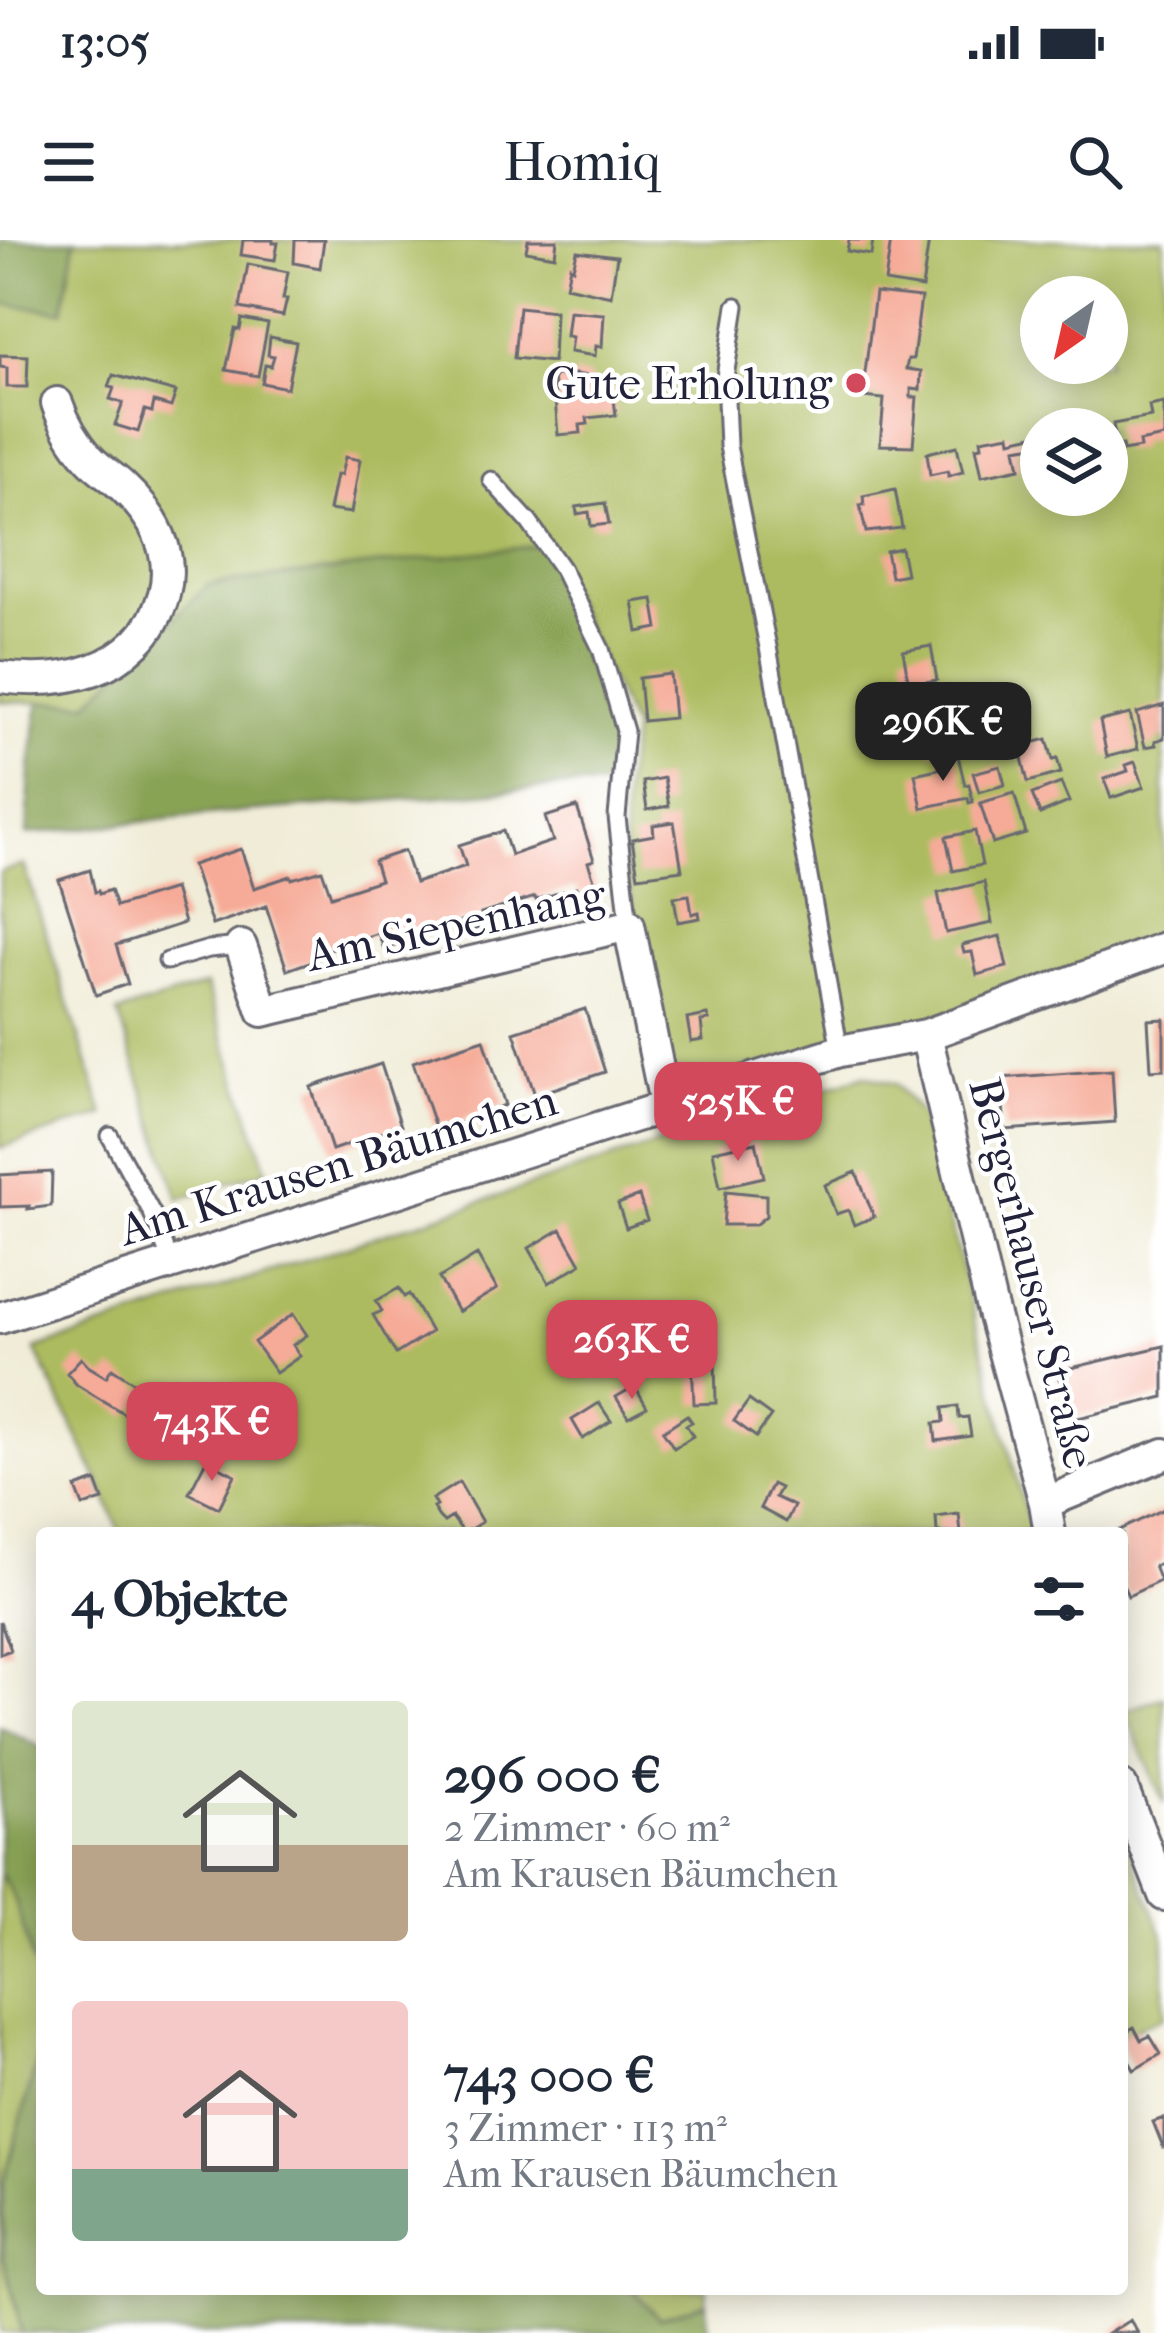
<!DOCTYPE html>
<html lang="de">
<head>
<meta charset="utf-8">
<style>
	body { margin:0; font-family:"IM FELL French Canon",serif; background:#f6f6f7; color:#1f2937; height:100vh; display:flex; flex-direction:column; font-size:45px; white-space:nowrap }
	* { box-sizing:border-box; margin:0 }
	p { font-size:39px; color:#747a83 }
	.icon { flex:none; width:66px; height:66px; fill:none; stroke:currentColor; stroke-width:2; stroke-linecap:round; stroke-linejoin:round }
	.map { position:relative; flex:1; overflow:hidden }
	.panel { position:absolute; left:36px; top:1287px; width:1092px; height:768px; display:flex; flex-direction:column; background:#fff; border-radius:12px; box-shadow:0 6px 30px #0003 }
	.panel>* { flex:none }
	.needle { width:78px; rotate:214deg }
	.controls { position:absolute; left:1020px; top:36px; display:grid; gap:24px }
	.controls a { display:grid; place-items:center; width:108px; height:108px; border-radius:50%; background:#fff; box-shadow:0 6px 30px #0003; font-size:60px }
	.price { position:absolute; translate:-50% -102px; padding:0 27px; border-radius:24px; background:#d1495b; color:#fff; font-size:39px; line-height:78px; filter:drop-shadow(0 3px 6px #0008) }
	.price::after { content:''; position:absolute; left:50%; top:72px; width:36px; height:27px; margin-left:-18px; background:inherit; clip-path:polygon(0 0,100% 0,50% 100%) }
	.price.active { background:#222; color:#fff }
	ul { padding:0; list-style:none }
	li { display:flex; align-items:center; gap:36px; height:300px; padding:0 36px }
	li span { display:grid; place-items:center; flex:none; width:336px; height:240px; border-radius:12px; color:#555 }
	li>.icon { margin-inline-start:auto }
	span .icon { width:144px; height:144px; fill:#fffc; stroke-width:1 }
	li b { font-size:51px }
	h2 { display:flex; justify-content:space-between; align-items:center; height:144px; padding:0 36px; font-size:51px }
	.status { display:flex; justify-content:space-between; align-items:center; height:84px; padding:0 60px; background:#fff; direction:ltr }
	.status svg { height:33px; fill:currentColor }
	header { display:flex; justify-content:space-between; align-items:center; height:156px; padding:0 36px; background:#fff; font-size:54px; font-weight:600 }
	.map>svg:first-child { display:block }
	.green { fill:#acbb5e; stroke:#676e4c; stroke-width:3; fill-rule:evenodd }
	.forest { fill:#89a355; stroke:#566248; stroke-width:3 }
	.building { fill:#f6ab98 }
	.lines { fill:none; stroke-linecap:round; stroke-linejoin:round }
	.lane-casing { stroke:#6a6972; stroke-width:21 }
	.street-casing { stroke:#6a6972; stroke-width:36 }
	.lane { stroke:#fff; stroke-width:15 }
	.street { stroke:#fff; stroke-width:30 }
	.poi-dot { fill:#d1495b; stroke:#fff; stroke-width:4.5 }
	.labels { text-anchor:middle; stroke-width:9; stroke-linejoin:round; paint-order:stroke }
	.poi-label { font-size:45px; fill:#22223b; stroke:#fff; text-anchor:end }
	.street-label { font-size:45px; fill:#22223b; stroke:#fff }
</style>
</head>
<body>
<div class="status"><b>13:05</b><svg viewBox="0 0 49 12"><path d="M0 12V9h3v3zM5 12V6h3v6zM10 12V3h3v9zM15 12V0h3v12zM26 1h20v11H26zM47 4h2v5h-2z"/></svg></div>
<header><svg class="icon" aria-label="menu" viewBox="0 0 24 24"><path d="M4 6h16M4 12h16M4 18h16"/></svg>Homiq<svg class="icon" aria-label="search" viewBox="0 0 24 24"><circle cx="10" cy="10" r="6"/><path d="M15 15l6 6"/></svg></header>
<div class="map">
<svg width="1164" height="2093" viewBox="0 0 1164 2093">
	<rect width="100%" height="100%" fill="#fff"/>
	<filter id="ink" filterUnits="userSpaceOnUse"><feTurbulence type="fractalNoise" baseFrequency=".00833" numOctaves="2"/><feDisplacementMap in="SourceGraphic" scale="24" xChannelSelector="R" yChannelSelector="G"/><feConvolveMatrix kernelMatrix="1 2 1 2 8 2 1 2 1" color-interpolation-filters="sRGB"/></filter>
	<filter id="wash" filterUnits="userSpaceOnUse"><feTurbulence type="fractalNoise" baseFrequency=".004" numOctaves="4" result="noise"/><feDisplacementMap in="SourceGraphic" scale="48" xChannelSelector="R" yChannelSelector="G"/><feGaussianBlur stdDeviation="2.7" result="paint"/><feColorMatrix in="noise" values="0 0 0 0 0 0 0 0 0 0 0 0 0 0 0 0 0 1.4 0 .05"/><feComposite in="paint" operator="in"/></filter>
	<g filter="url(#wash)">
		<rect width="100%" height="100%" fill="#f0ecd7"/>
		<path class="green" d="M75 0H1164V709L669 860 624 616V546L633 489 559 330 208 345 88 463 0 462V64L63 71ZM1041 57H1107V123H1041ZM1041 189H1107V255H1041Z
			M24 625 104 875 0 908V632Z
			M206 745 267 930 179 959 118 773Z
			M865 835 896 844 922 876 1031 1293H120L101 1245 35 1109Z
			M1164 1457V1564L1125 1471Z
			M1122 1591 1164 1698V1777L1122 1794Z
			M0 1632 15 1660 36 1733 41 1808 3 1944 4 2018 22 2093H0Z
			M632 2049H707L706 2062 659 2078Z"/>
		<path class="forest" d="M0 0H75L63 71 0 64Z
			M542 305 593 403 620 487 617 547 567 546 196 576 27 594 30 527 39 462 88 463 208 345Z
			M0 1486 42 1508V2049H632L659 2078 706 2062 708 2091 705 2093H22L4 2018 3 1944 41 1808 36 1733 15 1660 0 1632Z"/>
		<g id="blocks">
			<path class="building" d="M243 0H273V3H278L275 20 241 15Z
				M295 0H324L320 28 294 23Z
				M528 0H557L555 16 526 11Z
				M849 0H873L871 15 847 11Z
				M891 0H929L922 48 885 42Z
				M577 11 617 16 611 56 566 46 570 26 573 28Z
				M248 24 288 32 283 59H287L283 76 240 68Z
				M875 53 921 58 913 119H908L906 129 921 131 920 150 911 149V157H917L913 206 880 205 884 159 862 157Z
				M519 67 555 71 553 122 514 118Z
				M569 71 604 74 602 107 596 106 595 116 570 112 572 97 566 96Z
				M242 79 268 84 258 136 226 130 235 89 240 90Z
				M270 97 296 102 287 148 262 143 265 125 271 126 274 116 268 115Z
				M0 115 28 116 27 147H7V128L0 127Z
				M574 134 590 136 592 147 612 144 616 175 587 178 588 184 580 185 581 193 558 195 553 135 575 137Z
				M113 135 176 152 171 167 154 162 152 172 145 170 138 192 115 185 123 163 110 159 114 148 109 147Z
				M1164 163V197L1139 202 1140 208 1123 211 1122 205 1117 206 1113 184 1151 177 1149 166Z
				M1092 175 1095 189H1067L1066 180Z
				M1010 194 1011 200 1033 195 1035 205 1016 208 1020 228 982 236 976 207 982 206 981 199Z
				M957 206 963 232 948 236V231L930 235 927 213Z
				M345 217 360 220 351 273 329 270 336 235H341Z
				M895 249 902 288 866 292 860 265H864L863 256Z
				M605 263 609 284 591 286 589 272 577 274 576 267Z
				M901 308 906 334 891 337 886 311Z
				M653 359 658 388 638 392 633 362Z
				M931 406 937 440 909 445 903 411Z
				M670 434 674 478 643 481 639 438Z
				M943 458 952 508 931 512 930 504 909 508 901 467Z
				M1164 465V498L1155 501 1156 505 1145 507 1137 473Z
				M1130 474 1138 509 1107 517 1100 481Z
				M1047 499 1053 520 1057 518 1061 533 1028 542 1019 506Z
				M958 516 965 545 969 544 973 562 969 563 968 558 922 568 915 534 942 528 940 520Z
				M1135 522 1144 547 1111 558 1104 539 1128 531 1126 525Z
				M1000 526 1005 545 979 552 973 533Z
				M664 538 669 566 647 570 643 542Z
				M1061 543 1069 562 1040 574 1032 554Z
				M1014 553 1026 594 993 604 980 563Z
				M577 567 594 620 588 622 597 649 579 655 576 647 536 660 535 657 481 674 485 686 470 691 466 680 401 701 402 703 384 709 378 693 317 713 318 719 287 730 266 666 212 685 192 625 241 609 254 648 291 636 292 639 322 630 331 656 380 640 374 621 404 611 415 643 466 626 459 605 503 591 511 615 553 601 545 577Z
				M674 582 682 630 638 636 632 599 654 595 653 585Z
				M975 591 982 625 953 631 946 597Z
				M90 630 95 652 98 651 99 654 110 650 116 667 174 649 184 683 116 705 128 744 96 755 59 640Z
				M984 642 992 683 946 693 938 653Z
				M689 655 692 674 699 672 700 678 678 682 674 657Z
				M1000 696 1007 727 977 735 972 712 964 713 962 705Z
				M585 769 605 832 535 855 514 792Z
				M707 775 709 780 701 781 703 800 691 802 687 779Z
				M1164 779V829L1151 830 1148 780Z
				M484 799 505 865 466 878 463 882 458 884 454 881 435 887 413 822Z
				M381 824 401 886 332 910 311 847Z
				M1112 830 1115 882 1005 890 1001 838Z
				M756 902 764 937 720 947 713 911Z
				M52 932 51 966 28 969 29 966 0 967V935Z
				M856 932 874 977 854 985 848 970 836 974 825 945Z
				M726 951 766 955V976L755 985H723Z
				M639 956 647 980 626 988 618 964Z
				M561 989 581 1024 549 1043 529 1008Z
				M477 1015 497 1049 458 1072 439 1038Z
				M399 1048 404 1057 409 1054 431 1092 396 1114 373 1075 382 1071 376 1061Z
				M293 1074 307 1095 293 1105 300 1116 276 1133 254 1102Z
				M1164 1106V1157L1070 1180 1058 1131Z
				M81 1118 88 1126 106 1137 112 1128 147 1151 135 1171 132 1170 128 1176 77 1145 67 1133Z
				M715 1120 716 1163 694 1164 692 1121Z
				M181 1143 216 1179 183 1209 149 1172Z
				M635 1146 647 1167 628 1177 616 1157Z
				M749 1160 771 1176 756 1197 734 1181Z
				M599 1163 611 1181 583 1199 572 1180Z
				M958 1166 959 1178 968 1177 971 1196 936 1201 934 1183 944 1182 943 1168Z
				M687 1175 692 1182 686 1185 693 1196 674 1208 663 1191Z
				M206 1220 235 1235 219 1268 189 1253Z
				M96 1241 103 1260 83 1266 76 1248Z
				M459 1242 482 1282 464 1293 452 1277 444 1282 439 1277 433 1268 436 1266 432 1259Z
				M772 1244 780 1248 775 1257 794 1266 786 1282 760 1268Z
				M1164 1269V1321L1154 1326 1160 1341 1128 1356 1122 1343V1293H1113Z
				M959 1274 961 1293H937L936 1277Z
				M0 1381 11 1410 0 1414Z
				M1134 1787 1141 1800 1150 1796 1161 1814 1134 1830 1122 1808V1794Z
				M1164 1878V1909L1153 1882Z
				M1130 2080 1138 2093H1109Z"/>
		</g>
	</g>
	<g filter="url(#ink)">
		<use href="#blocks" fill-opacity="0" stroke="#6a6972" stroke-width="3"/>
		<g class="lines">
			<g class="lane-casing">
				<path id="lane" d="M736 66 725 137 728 206 768 407 840 811
					M491 240 529 282 562 329 601 409 625 491 617 577 629 685
					M167 721 209 709 241 706
					M110 896 152 973 171 1022"/>
			</g>
			<g class="street-casing">
				<path id="street" d="M0 437C49 443 101 438 137 402 151 388 159 372 164 354 175 313 154 276 124 248 113 237 99 229 89 218 74 201 64 184 57 163
					M241 706 263 771 629 685 666 868
					M926 795 991 1065 1045 1263 1050 1293
					M0 1078 840 811 926 795 1164 708
					M1045 1263 1164 1214
					M1122 1547 1164 1655"/>
			</g>
			<use href="#lane" class="lane"/>
			<use href="#street" class="street"/>
		</g>
	</g>
	<circle class="poi-dot" cx="856" cy="143" r="12"/>
	<g class="labels">
		<g class="poi-label">
			<text x="832" y="159">Gute Erholung</text>
		</g>
		<g class="street-label">
			<text transform="translate(456 684) rotate(-12)" y="16">Am Siepenhang</text>
			<text transform="translate(338 924) rotate(-17)" y="16">Am Krausen Bäumchen</text>
			<text transform="translate(1033 1033) rotate(76)" y="16">Bergerhauser Straße</text>
		</g>
	</g>
</svg>
<div class="controls">
<a><svg class="needle" viewBox="-14 -14 28 28"><path d="M0-13l5 13h-10z" fill="#e53935"/><path d="M0 13l5-13h-10z" fill="#747a83"/></svg></a>
<a><svg class="icon" aria-label="layers" viewBox="0 0 24 24"><path d="M12 4l9 5-9 5-9-5zM3 14l9 5 9-5"/></svg></a>
</div>
<b class="price active" style="left:943px;top:544px">296K €</b>
<b class="price" style="left:738px;top:924px">525K €</b>
<b class="price" style="left:632px;top:1162px">263K €</b>
<b class="price" style="left:212px;top:1244px">743K €</b>
<section class="panel">
<h2>4 Objekte<svg class="icon" aria-label="filters" viewBox="0 0 24 24"><path d="M4 7h16M4 17h16"/><circle cx="9" cy="7" r="2"/><circle cx="15" cy="17" r="2"/></svg></h2>
<ul>
<li><span style="background:linear-gradient(#dfe7d0 60%,#b9a48a 0)"><svg class="icon" aria-label="home" viewBox="0 0 24 24"><path d="M3 11l9-7 9 7M6 9v11h12V9"/></svg></span><div><b>296 000 €</b><p>2 Zimmer · 60 m²</p><p>Am Krausen Bäumchen</p></div></li>
<li><span style="background:linear-gradient(#f6c9c9 70%,#7fa58c 0)"><svg class="icon" aria-label="home" viewBox="0 0 24 24"><path d="M3 11l9-7 9 7M6 9v11h12V9"/></svg></span><div><b>743 000 €</b><p>3 Zimmer · 113 m²</p><p>Am Krausen Bäumchen</p></div></li>
</ul>
</section>
</div>
</body>
</html>
